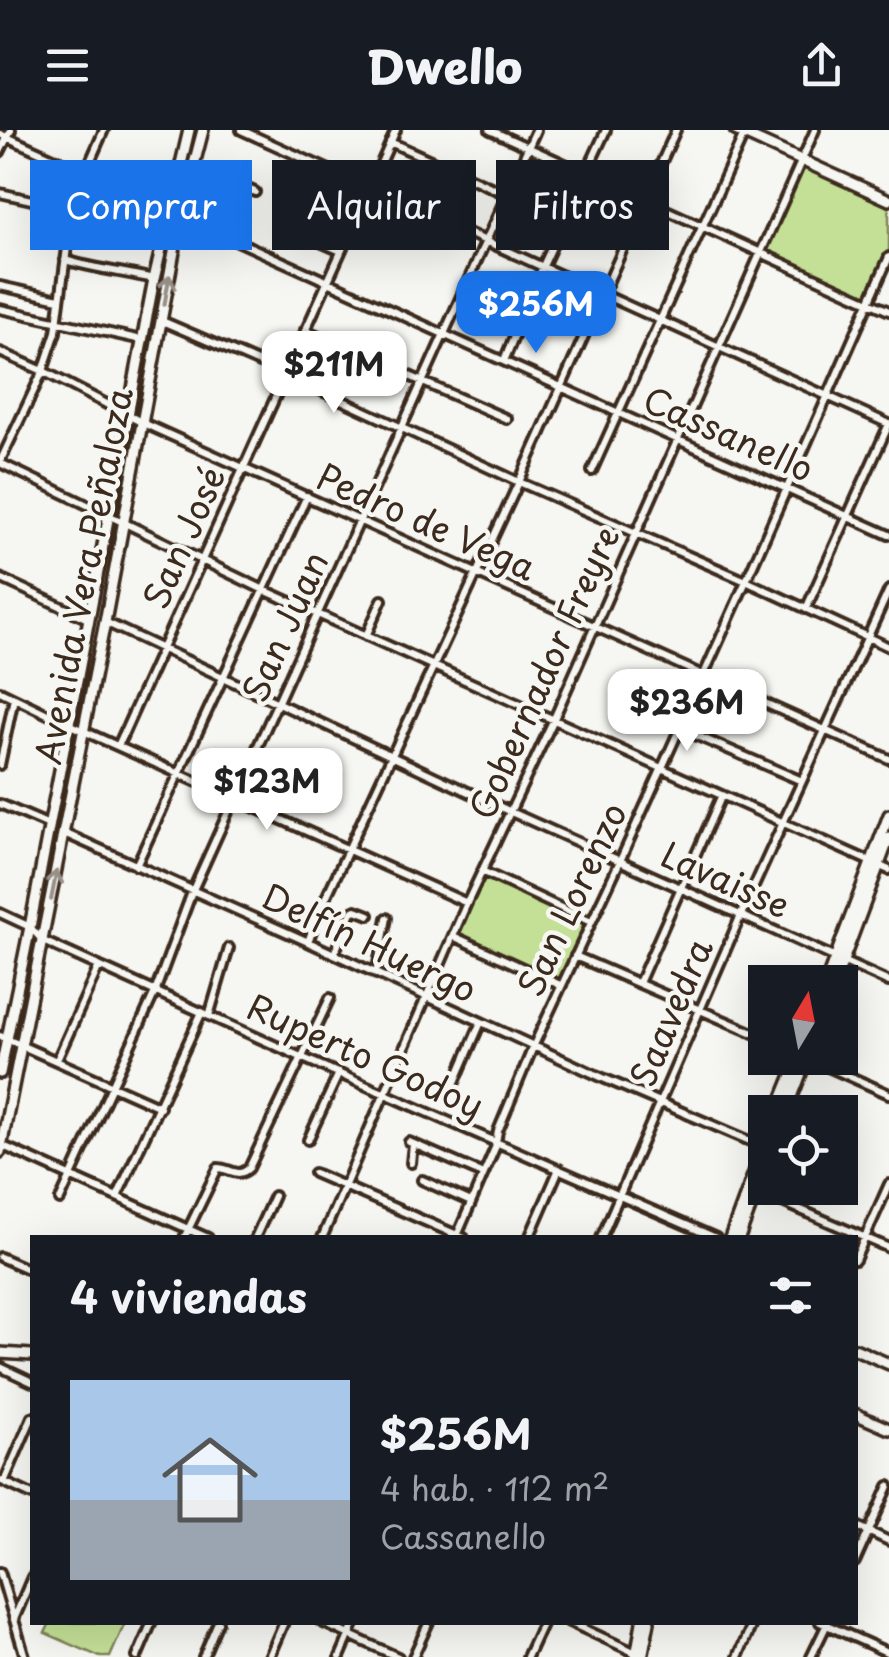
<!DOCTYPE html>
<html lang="es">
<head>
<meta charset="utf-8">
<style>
	body { margin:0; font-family:"Playpen Sans",sans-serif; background:#20242c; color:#f1f3f6; height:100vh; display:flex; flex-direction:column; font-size:38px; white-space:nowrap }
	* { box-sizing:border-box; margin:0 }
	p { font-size:32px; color:#9ea1a6 }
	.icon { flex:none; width:55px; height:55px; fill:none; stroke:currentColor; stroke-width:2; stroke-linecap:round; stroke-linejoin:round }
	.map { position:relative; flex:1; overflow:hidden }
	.side { position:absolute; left:30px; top:1105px; width:828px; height:390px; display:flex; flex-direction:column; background:#171b24; border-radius:0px; box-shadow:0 10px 40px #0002 }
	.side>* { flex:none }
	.top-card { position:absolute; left:30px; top:30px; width:830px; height:90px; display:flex; gap:20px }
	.needle { width:65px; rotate:10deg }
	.tools { position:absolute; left:748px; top:835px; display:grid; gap:20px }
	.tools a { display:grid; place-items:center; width:110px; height:110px; border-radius:0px; background:#171b24; box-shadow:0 10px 40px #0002; font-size:50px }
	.price { position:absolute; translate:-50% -85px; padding:0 22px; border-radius:20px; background:#fff; color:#222; font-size:32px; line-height:65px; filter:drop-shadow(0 2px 5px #0008) }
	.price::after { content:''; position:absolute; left:50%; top:60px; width:30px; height:22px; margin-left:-15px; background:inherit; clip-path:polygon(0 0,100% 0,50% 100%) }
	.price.selected { background:#1a73e8; color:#fff }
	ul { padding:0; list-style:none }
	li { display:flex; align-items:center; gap:30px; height:250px; padding:0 40px }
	li span { display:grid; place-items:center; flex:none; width:280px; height:200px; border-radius:0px; color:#555 }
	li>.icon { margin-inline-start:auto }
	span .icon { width:120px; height:120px; fill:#fffc; stroke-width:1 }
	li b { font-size:42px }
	h2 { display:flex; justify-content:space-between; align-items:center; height:120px; padding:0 40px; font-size:42px }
	.tag { padding:0 35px; border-radius:0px; background:#171b24; box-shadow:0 10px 40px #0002; font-size:35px; line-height:90px }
	.tag.selected { background:#1a73e8; color:#fff }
	header { display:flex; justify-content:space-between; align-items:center; height:130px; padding:0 40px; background:#171b24; font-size:45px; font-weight:800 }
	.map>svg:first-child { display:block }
	.green { fill:#c4e097; stroke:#80855a; stroke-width:2.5 }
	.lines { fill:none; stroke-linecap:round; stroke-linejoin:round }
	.street-casing { stroke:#3b2a1e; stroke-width:14 }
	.secondary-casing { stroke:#3b2a1e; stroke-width:16 }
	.street { stroke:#f6f6f2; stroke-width:6 }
	.secondary { stroke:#f6f6f2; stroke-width:9 }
	.oneway { stroke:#989088 }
	.labels { text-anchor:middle; stroke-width:9; stroke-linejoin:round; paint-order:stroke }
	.street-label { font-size:35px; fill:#3b2a1e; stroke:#f6f6f2 }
</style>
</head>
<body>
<header><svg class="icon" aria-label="menu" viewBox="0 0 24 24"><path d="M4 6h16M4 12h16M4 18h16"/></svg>Dwello<svg class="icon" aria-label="share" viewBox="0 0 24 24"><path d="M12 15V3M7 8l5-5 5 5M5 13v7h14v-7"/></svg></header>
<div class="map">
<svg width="889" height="1527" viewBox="0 0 889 1527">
	<rect width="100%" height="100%" fill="#f6f6f2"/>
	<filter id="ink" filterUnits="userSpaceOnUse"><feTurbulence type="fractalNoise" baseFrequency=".01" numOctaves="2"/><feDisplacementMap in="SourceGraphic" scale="20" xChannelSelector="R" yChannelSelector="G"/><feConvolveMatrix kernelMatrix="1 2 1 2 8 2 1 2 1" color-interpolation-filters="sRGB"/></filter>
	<g filter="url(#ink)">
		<path class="green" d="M802 30 889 70V127L869 172 760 123Z
			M482 747 585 794 560 849 456 802Z
			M50 1493V1492L125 1493 110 1527H100L45 1503Z"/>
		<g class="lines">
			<g class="street-casing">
				<path id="street" d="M241 0 889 294
					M490 0 889 181
					M0 4 889 405
					M390 12 506 64
					M0 22 11 0
					M193 36 255 62
					M85 43 104 0
					M0 63 72 79 56 202 43 241 0 332
					M107 88 120 59
					M277 93 341 121
					M65 130C95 139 124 142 154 149
					M0 156 59 169
					M0 179 142 210
					M162 191 285 244 519 352 746 451 889 517
					M305 200 507 289
					M0 222 43 241 143 293 889 629
					M504 231 543 136 606 0
					M0 333 264 460 889 740
					M592 341 746 0
					M0 448 88 489
					M806 479 889 294
					M105 492 511 682 889 852
					M366 506 382 470
					M0 561 68 594 467 773
					M679 598 802 651
					M118 616 396 0
					M0 635 14 568
					M0 674 49 695
					M64 703 306 811 603 948 764 1017
					M136 736 307 366
					M482 741 591 792
					M0 783 30 797 43 811 303 928 716 1108
					M453 806 560 855
					M308 812 317 787 519 352 676 0
					M334 824 352 782 356 780 369 785
					M575 826 765 908
					M376 844 387 788
					M639 853 721 667
					M209 886 229 818
					M0 906 160 977
					M808 928 889 964
					M57 930 99 836
					M452 959 481 892
					M308 1010 339 943
					M409 1012 483 1044
					M1 1015 208 1108
					M411 1033 413 1014
					M314 1043 464 1108
					M422 1050 471 1072
					M757 1061 889 1118
					M117 1067 202 882
					M60 1070 155 862 192 762 536 0
					M184 1108 218 1038C230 1038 238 1049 249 1038L330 868
					M255 1108 274 1066
					M322 1108 467 773 553 591 815 0
					M456 1108 495 1018 498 1001 533 917 620 731 746 451 889 127
					M529 1108 559 1039
					M601 1108 741 785 889 460
					M0 1127 32 1141
					M855 1130 889 1054
					M0 1237 32 1252
					M0 1350 32 1365
					M4 1352 32 1287
					M855 1395 889 1411
					M855 1432 889 1356
					M0 1442 25 1527
					M15 1487 32 1447
					M321 1492 398 1527
					M569 1492 636 1523
					M820 1492 889 1523
					M137 1527 152 1492
					M203 1527 218 1492
					M269 1527 284 1492
					M340 1527 355 1492
					M413 1527 429 1492
					M527 1527 543 1492
					M738 1527 753 1492
					M811 1527 828 1492"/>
			</g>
			<g class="secondary-casing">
				<path id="secondary" d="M735 0 889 70
					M826 852 889 685
					M835 852 889 708
					M0 943 30 797 154 149 189 0
					M777 982 799 928
					M786 982 807 928
					M0 1022 105 492 181 84 203 0
					M730 1108 765 1013
					M739 1108 765 1038
					M855 1219 889 1234
					M0 1223 32 1225
					M855 1284 889 1299
					M636 1527 642 1492
					M642 1527 649 1492"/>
			</g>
			<use href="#street" class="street"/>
			<use href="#secondary" class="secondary"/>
		</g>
		<defs><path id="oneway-shaft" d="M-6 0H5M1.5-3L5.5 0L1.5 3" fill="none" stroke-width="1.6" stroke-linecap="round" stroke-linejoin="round" transform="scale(2.5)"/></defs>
		<g class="oneway">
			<use href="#oneway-shaft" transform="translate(167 160) rotate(-80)"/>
			<use href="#oneway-shaft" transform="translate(54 755) rotate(-79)"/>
		</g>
	</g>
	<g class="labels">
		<g class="street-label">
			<text transform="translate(728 305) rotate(24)" y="12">Cassanello</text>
			<text transform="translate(426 393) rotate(24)" y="12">Pedro de Vega</text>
			<text transform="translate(185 408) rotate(-66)" y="12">San José</text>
			<text transform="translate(85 446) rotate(-79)" y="12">Avenida Vera Peñaloza</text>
			<text transform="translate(286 497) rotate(-66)" y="12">San Juan</text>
			<text transform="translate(545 543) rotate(-66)" y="12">Gobernador Freyre</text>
			<text transform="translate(725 751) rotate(24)" y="12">Lavaisse</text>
			<text transform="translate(573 770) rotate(-65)" y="12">San Lorenzo</text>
			<text transform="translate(369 814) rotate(25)" y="12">Delfín Huergo</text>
			<text transform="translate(672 883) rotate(-67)" y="12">Saavedra</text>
			<text transform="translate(365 927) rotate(24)" y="12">Ruperto Godoy</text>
		</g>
	</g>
</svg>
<div class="tools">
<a><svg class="needle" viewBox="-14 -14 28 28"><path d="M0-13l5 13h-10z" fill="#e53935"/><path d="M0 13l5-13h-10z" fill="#9ea1a6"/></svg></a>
<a><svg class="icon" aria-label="locate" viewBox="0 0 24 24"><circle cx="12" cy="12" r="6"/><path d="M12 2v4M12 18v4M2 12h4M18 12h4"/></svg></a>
</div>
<b class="price selected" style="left:536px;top:226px">$256M</b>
<b class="price" style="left:334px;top:286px">$211M</b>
<b class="price" style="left:687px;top:624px">$236M</b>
<b class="price" style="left:267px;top:703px">$123M</b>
<div class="top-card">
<a class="tag selected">Comprar</a>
<a class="tag">Alquilar</a>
<a class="tag">Filtros</a>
</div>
<section class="side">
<h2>4 viviendas<svg class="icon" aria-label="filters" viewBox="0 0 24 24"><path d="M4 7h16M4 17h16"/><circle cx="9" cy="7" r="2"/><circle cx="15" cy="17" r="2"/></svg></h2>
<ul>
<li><span style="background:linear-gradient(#a9c7e8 60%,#9aa5b1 0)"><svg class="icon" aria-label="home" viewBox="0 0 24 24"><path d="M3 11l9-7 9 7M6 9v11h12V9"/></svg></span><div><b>$256M</b><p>4 hab. · 112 m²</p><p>Cassanello</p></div></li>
</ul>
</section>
</div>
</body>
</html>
